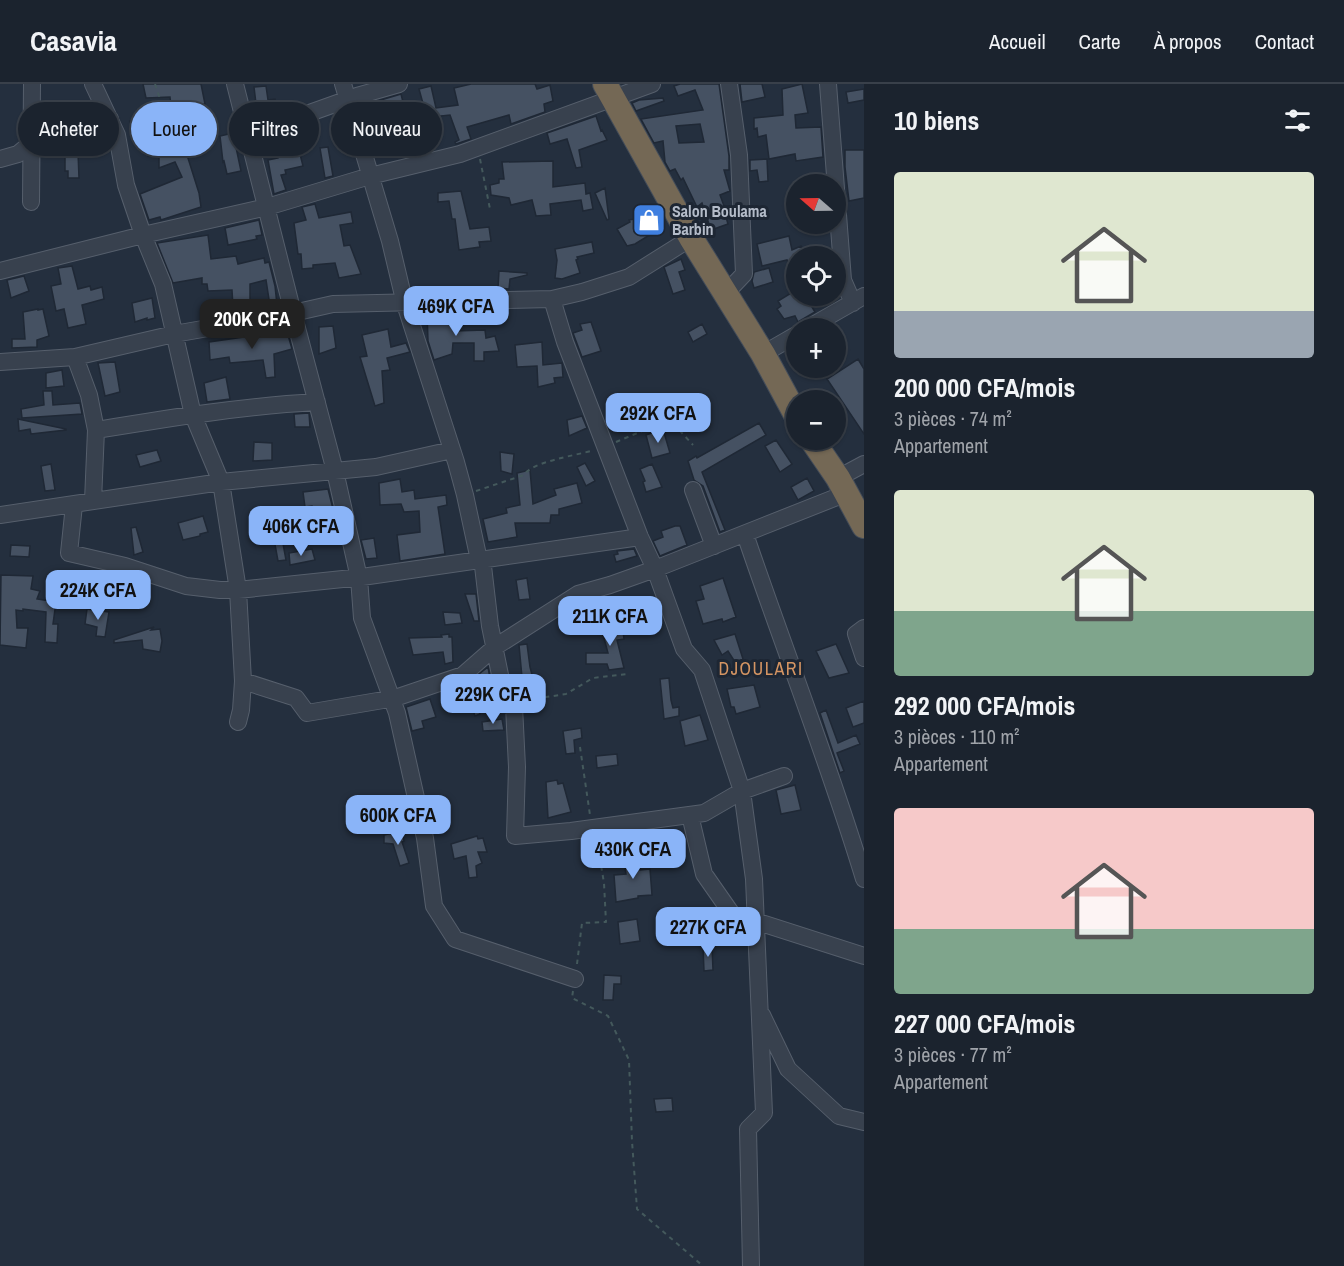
<!DOCTYPE html>
<html lang="fr">
<head>
<meta charset="utf-8">
<style>
	body { margin:0; font-family:"Archivo Narrow",sans-serif; background:#282f3a; color:#f1f3f6; height:100vh; display:flex; flex-direction:column; font-size:22px; white-space:nowrap }
	* { box-sizing:border-box; margin:0 }
	p { font-size:20px; color:#a0a4aa }
	.icon { flex:none; width:33px; height:33px; fill:none; stroke:currentColor; stroke-width:2; stroke-linecap:round; stroke-linejoin:round }
	.map { position:relative; flex:1; overflow:hidden }
	.details { display:flex; flex-direction:column; background:#1b232e; width:480px }
	.details>* { flex:none }
	.hud { position:absolute; left:18px; top:18px; width:570px; height:54px; display:flex; gap:12px }
	.needle { width:39px; rotate:290deg }
	.tools { position:absolute; left:786px; top:90px; display:grid; gap:12px }
	.tools a { display:grid; place-items:center; width:60px; height:60px; border-radius:50%; background:#1b232e; box-shadow:0 2px 4px #0004,0 0 0 2px #39404a; font-size:30px }
	.price { position:absolute; translate:-50% -51px; padding:0 14px; border-radius:12px; background:#8ab4f8; color:#111; font-size:20px; line-height:39px; filter:drop-shadow(0 2px 3px #0008) }
	.price::after { content:''; position:absolute; left:50%; top:36px; width:18px; height:14px; margin-left:-9px; background:inherit; clip-path:polygon(0 0,100% 0,50% 100%) }
	.price.active { background:#222; color:#fff }
	ul { padding:0; list-style:none }
	li { display:grid; align-content:center; gap:12px; height:318px; padding:0 30px }
	li span { display:grid; place-items:center; height:186px; border-radius:6px; color:#555 }
	li>.icon { margin-inline-start:auto }
	span .icon { width:108px; height:108px; fill:#fffc; stroke-width:1 }
	li b { font-size:26px }
	h2 { display:flex; justify-content:space-between; align-items:center; height:72px; padding:0 30px; font-size:26px }
	.pill { padding:0 21px; border-radius:27px; background:#1b232e; box-shadow:0 2px 4px #0004,0 0 0 2px #39404a; font-size:21px; line-height:54px }
	.pill.active { background:#8ab4f8; color:#111 }
	header { display:flex; align-items:center; gap:36px; box-sizing:border-box; height:84px; padding:0 30px; background:#1b232e; border-bottom:2px solid #39404a }
	header strong { font-size:28px }
	nav { display:flex; gap:33px; margin-inline-start:auto; font-size:21px }
	main { display:flex; flex:1; min-height:0 }
	.map>svg:first-child { display:block }
	.building { fill:#455162; stroke:#1f2835; stroke-width:1.5; fill-rule:evenodd }
	.lines { fill:none; stroke-linecap:round; stroke-linejoin:round }
	.minor-casing { stroke:#565f6c; stroke-width:18 }
	.highway-casing { stroke:#434c59; stroke-width:26 }
	.path { stroke:#44595c; stroke-width:2; stroke-dasharray:4.5 4.5; stroke-linecap:butt }
	.minor { stroke:#38414e; stroke-width:16 }
	.highway { stroke:#746855; stroke-width:24 }
	.labels { text-anchor:middle; stroke-width:6; stroke-linejoin:round; paint-order:stroke }
	.poi-label { font-size:16px; font-weight:bold; fill:#b4bcc9; stroke:#1d2633; text-anchor:start }
	.neighbourhood-label { font-size:18px; letter-spacing:1.5px; fill:#d59563; stroke:#1d2633 }
</style>
</head>
<body>
<header>
<strong>Casavia</strong>
<nav><a>Accueil</a><a>Carte</a><a>À propos</a><a>Contact</a></nav>
</header>
<main>
<div class="map">
<svg width="864" height="1182" viewBox="0 0 864 1182">
	<rect width="100%" height="100%" fill="#242f3e"/>
	<path class="building" d="M143 0H201L205 20 174 26 173 23H171L170 13 146 14Z
		M471 0H535L537 5 550 1 553 17 544 20 545 28 511 40 509 31 467 43 471 55 456 60 455 58 459 56 450 31 412 35 410 24 424 23 419 5 431 2 436 24 458 21 454 4Z
		M680 0H719L729 72V86H724L730 107 720 111 728 133H726L728 140 711 146 702 119 697 123 683 94 681 96 675 85 670 87 665 78 663 57 654 59 641 35 703 26 695 6 678 12 674 2ZM700 40 704 58 679 59 676 42Z
		M740 0H762L765 13 742 18Z
		M802 0 808 29 795 31 796 44 821 43 823 73 796 77 795 70 769 75 766 51 758 53 757 44 754 45V34L783 31 782 5Z
		M266 2 268 16 275 15 278 29 258 36 254 3Z
		M864 5V16L848 19 846 8Z
		M401 10 406 30 391 34 392 41 381 43 384 54 371 57 364 21Z
		M663 14 664 17 636 27 632 19 639 16Z
		M150 24 157 51 166 47 169 54 184 48 192 69 187 71 199 109 201 123 161 136 160 133 149 136 140 110 182 93 175 78 159 84V73L148 72 143 55 135 57 130 37 138 35 137 26Z
		M596 32 601 47 602 46 607 56 579 66 582 83 576 84 567 55 550 60 547 49Z
		M233 49 241 87 227 90 224 77 223 78 220 52Z
		M282 50 286 73 300 70 303 82 285 86 286 90 281 91 286 106 274 110 268 76 278 74 273 53Z
		M328 63 333 92 325 94 320 64Z
		M845 66H864V114L849 117 845 83Z
		M65 68H78L79 94H68V87H65Z
		M767 75 768 97 759 98 757 86 750 87V76Z
		M553 77V103L585 99 586 110 590 109 593 125 583 127 581 116 550 120 551 131 536 132 532 116 511 121 509 114 491 111 490 101 499 99V95H504L502 78Z
		M605 104 609 135 607 136 595 109Z
		M461 107 470 145 489 143 491 157 479 158 480 163 459 166 455 135H452L449 117 438 118V109Z
		M315 120 319 134 351 128 353 139 340 141 344 162 350 161 361 190 339 194 335 179 313 181V184L302 185 301 170H298L294 139 306 136 302 123Z
		M648 132 650 137 654 134 661 144 635 160 627 162 617 145 630 138 629 136Z
		M259 136 262 151 256 152 257 155 228 161 225 144Z
		M208 151 211 175 236 172 238 180 264 174 265 179 269 178 275 202 277 221 270 222 266 196 250 200V226L242 227 241 223H233L232 206 208 207 207 200H202V194L173 199 157 159Z
		M789 152 792 166 801 162 806 172H796V200L787 176 762 182 757 160Z
		M592 158 594 169 577 173 578 175 576 176 580 189 562 195 555 194 557 176 555 165Z
		M681 175 685 186 679 188 685 206 673 210 664 183Z
		M72 182 78 205 90 202 91 206 102 203 104 215 82 221 86 240 68 244 64 225 56 227 51 202 61 200 58 184Z
		M769 184 773 198 754 204 752 197 754 188Z
		M499 187 527 189V191L510 195 509 205 498 204Z
		M24 192 29 207 11 214 7 196Z
		M796 206V212H832L812 223 815 228 798 238 795 232 784 235 777 225 781 222 778 217Z
		M152 214 155 234 147 236V234L135 238 132 219Z
		M38 225V226L43 225 49 252 37 256V263L12 264V255H25L23 228Z
		M427 228 457 229 455 247 485 246 486 254 495 252 499 267 484 268V277H474V259H453L452 270 434 276 428 257Z
		M591 238 601 267 582 273 573 249 582 246 580 240Z
		M702 240 707 250 693 258 688 248Z
		M333 242 336 264 319 270V243Z
		M286 244 292 265 274 270 275 293 266 294 263 276 230 279 229 273 210 276 209 258 251 252H280L279 245Z
		M388 245 391 263 406 259 410 268 387 274 390 286 382 287 384 319 375 322 360 273 367 272 362 251Z
		M542 258 543 281 562 279 563 293 554 294 555 299 538 303 537 282 517 283 515 261Z
		M858 275 864 285V350L827 295Z
		M115 278 120 308 105 312 98 279Z
		M62 286 64 302 46 304V289Z
		M226 293 230 315 207 318 204 299Z
		M43 307H52L53 321 80 319 82 330 22 334 21 325 44 321Z
		M309 329 310 343H295L294 330Z
		M582 332 587 344 569 352 567 336Z
		M18 335 66 345V346L31 350 30 345 19 347Z
		M759 339 766 351 702 388 725 446 720 448 703 402 694 396 688 377 696 372 697 374Z
		M663 345 670 369 652 374 646 351Z
		M776 356 792 380 780 388 765 362Z
		M254 358 272 359V376L253 377Z
		M157 366 161 377 140 383 136 371Z
		M500 368 514 370 512 390 501 387Z
		M585 379 595 397 586 402 577 383Z
		M51 380 55 406 45 407 41 382Z
		M652 380 662 403 646 408 643 398 645 397 640 385Z
		M530 386 533 420 556 411 554 405 577 399 582 419 559 425V431H551L550 439H515L517 453 488 458 483 435 507 429 506 424 520 421 517 389Z
		M807 394 814 407 798 416 791 403Z
		M400 395 402 408 414 406 415 415 446 411 447 421 438 423 445 470 400 477 397 451 420 448 419 427 404 428 401 420 380 421 379 399Z
		M328 405 335 433 314 435 312 422 305 423 303 408Z
		M203 432 208 448 200 450V452L183 456 178 439Z
		M675 442H680L687 461 660 472 653 457 663 453 661 447Z
		M136 443 143 468 134 471 131 444Z
		M282 454 286 476 278 477 274 455Z
		M374 454 377 474 366 475 361 456Z
		M11 461 30 462 29 473 10 472Z
		M312 465 315 476 290 481 289 469Z
		M634 465 637 472 616 478 614 471 618 470 617 467Z
		M1 491 33 492 31 505 40 507 37 515 56 518 53 540H58L57 559 45 558 46 528 23 525V527L16 526 17 544H28L26 564 0 561Z
		M527 494 530 515 519 516 516 496Z
		M723 494 736 533 723 538 722 535 703 540 696 517 704 515 700 502Z
		M465 510H476L479 537H474Z
		M87 525 109 528 105 553 96 552 97 543 85 540Z
		M443 528 460 529 462 539 445 541Z
		M621 533 624 555 617 556 624 584 609 586 607 580H586V569H608L601 543 613 541 611 535Z
		M154 543 151 546 160 545 162 557 160 568 143 565 142 556 114 559V556Z
		M449 550V553H452L453 578 445 580 443 568 413 571 409 554 442 553 441 551Z
		M735 550 743 575 735 578 728 567 722 571 714 556Z
		M527 560 530 583 535 602 523 604 519 561Z
		M836 560 849 589 829 594 816 567Z
		M488 583 491 600 485 602 486 605 476 608 480 630 475 632 465 601Z
		M669 594 671 616 673 624 679 623V632L664 635 660 595Z
		M754 601 760 623 736 630 734 623H731L727 605Z
		M430 615 436 633 422 637 424 644 412 647 406 623Z
		M864 617V639L853 643 846 624Z
		M826 626 838 659 856 651 860 660 837 669 844 687 840 689 820 629Z
		M700 631 708 656 685 662 680 637Z
		M502 635 504 646 483 647 482 638Z
		M581 644 582 654 574 656 575 669 566 670 563 647Z
		M617 670 618 681 597 684 596 672Z
		M557 696 558 700 563 699 571 728 548 734 546 698Z
		M795 701 801 726 781 730 776 706Z
		M402 747 404 757 402 758 409 779 400 782 393 760 384 759V751Z
		M477 752 478 755 483 754 487 768H478L482 779 476 782 477 793 469 794 466 772 454 775 451 760Z
		M637 766 640 786 650 785 652 811 638 812V814L616 818 614 791 626 790 625 784H629L626 767Z
		M637 835 640 857 620 860 618 838Z
		M712 862 713 886 704 887 703 863Z
		M604 891 621 892V900H614L613 916H603Z
		M672 1014 673 1027 656 1028 654 1015Z"/>
	<g class="lines">
		<g class="minor-casing">
			<path id="minor" d="M93 0 117 51 126 101 143 151 163 200 193 331 221 398 238 506 243 597 241 626 238 638
				M235 0 293 229 335 387 359 494 362 534 397 629 425 754 434 822 455 855 575 895
				M343 0 390 157 405 220 456 378 465 411 479 476 483 482 490 542 506 620 514 622 517 683 515 752 571 747 704 729 742 707 784 692
				M828 0 843 196 853 219
				M248 51 357 12 399 0
				M0 75 18 70 30 60 85 53 110 35
				M31 118 32 0
				M0 187 143 151 267 123 370 92 460 70 652 0
				M725 210 744 190 739 71 729 0
				M552 215 565 258 640 453 655 485 684 565 702 586 742 707 754 795 764 1029 748 1045 751 1182
				M808 244 864 212
				M763 270 796 251
				M75 273 89 311 96 346
				M0 278 75 273 174 250 293 229 333 220 552 215 582 208 629 193 691 154
				M838 394 864 380
				M693 406 714 462
				M93 417 96 346C170 334 243 322 317 318
				M74 421 69 469 125 482 186 502 220 506H238L362 493 640 453
				M0 431 221 398 376 383 452 366
				M745 450C784 565 829 679 864 795
				M864 544 856 550 864 574
				M243 597 296 614 307 629 395 614 463 591 495 563 578 510 610 501 655 485 847 409
				M690 731 704 790 734 833 755 837 864 872
				M762 931 788 985 839 1032 864 1038"/>
		</g>
		<g class="highway-casing">
			<path id="highway" d="M605 0 691 154 763 270 796 331
				M812 356 838 394 864 442"/>
		</g>
		<path class="path" d="M155 0 177 65
			M480 75 490 125
			M616 358 666 337H671L693 361
			M476 407 524 391C531 378 577 371 591 367
			M527 616 566 610 593 594 628 590
			M580 663 590 731
			M577 880 582 839 606 838 604 799 597 757
			M573 907 572 914 608 932 629 976 632 1057 637 1125 703 1182"/>
		<use href="#minor" class="minor"/>
		<use href="#highway" class="highway"/>
	</g>
	<defs>
		<g id="shop-square" transform="scale(1.725)"><rect x="-9" y="-9" width="18" height="18" rx="4" fill="#3f7fe0" stroke="#1d2633"/><path d="M-5-2.5h2.3a2.7 3.5 0 0 1 5.4 0H5L5.5 6h-11ZM-1.5-2.5h3a1.5 2.3 0 0 0-3 0Z" fill="#fff"/></g>
	</defs>
	<g fill-rule="evenodd">
		<use href="#shop-square" x="649" y="136"/>
	</g>
	<g class="labels">
		<g class="poi-label">
			<text x="672" y="133">Salon Boulama<tspan x="672" dy="18">Barbin</tspan></text>
		</g>
		<g class="neighbourhood-label">
			<text x="761" y="591">DJOULARI</text>
		</g>
	</g>
</svg>
<div class="tools">
<a><svg class="needle" viewBox="-14 -14 28 28"><path d="M0-13l5 13h-10z" fill="#e53935"/><path d="M0 13l5-13h-10z" fill="#a0a4aa"/></svg></a>
<a><svg class="icon" aria-label="locate" viewBox="0 0 24 24"><circle cx="12" cy="12" r="6"/><path d="M12 2v4M12 18v4M2 12h4M18 12h4"/></svg></a>
<a>+</a>
<a>−</a>
</div>
<b class="price" style="left:456px;top:253px">469K CFA</b>
<b class="price active" style="left:252px;top:266px">200K CFA</b>
<b class="price" style="left:658px;top:360px">292K CFA</b>
<b class="price" style="left:301px;top:473px">406K CFA</b>
<b class="price" style="left:98px;top:537px">224K CFA</b>
<b class="price" style="left:610px;top:563px">211K CFA</b>
<b class="price" style="left:493px;top:641px">229K CFA</b>
<b class="price" style="left:398px;top:762px">600K CFA</b>
<b class="price" style="left:633px;top:796px">430K CFA</b>
<b class="price" style="left:708px;top:874px">227K CFA</b>
<div class="hud">
<a class="pill">Acheter</a>
<a class="pill active">Louer</a>
<a class="pill">Filtres</a>
<a class="pill">Nouveau</a>
</div>
</div>
<section class="details">
<h2>10 biens<svg class="icon" aria-label="filters" viewBox="0 0 24 24"><path d="M4 7h16M4 17h16"/><circle cx="9" cy="7" r="2"/><circle cx="15" cy="17" r="2"/></svg></h2>
<ul>
<li><span style="background:linear-gradient(#dfe7d0 75%,#9aa5b1 0)"><svg class="icon" aria-label="home" viewBox="0 0 24 24"><path d="M3 11l9-7 9 7M6 9v11h12V9"/></svg></span><div><b>200 000 CFA/mois</b><p>3 pièces · 74 m²</p><p>Appartement</p></div></li>
<li><span style="background:linear-gradient(#dfe7d0 65%,#7fa58c 0)"><svg class="icon" aria-label="home" viewBox="0 0 24 24"><path d="M3 11l9-7 9 7M6 9v11h12V9"/></svg></span><div><b>292 000 CFA/mois</b><p>3 pièces · 110 m²</p><p>Appartement</p></div></li>
<li><span style="background:linear-gradient(#f6c9c9 65%,#7fa58c 0)"><svg class="icon" aria-label="home" viewBox="0 0 24 24"><path d="M3 11l9-7 9 7M6 9v11h12V9"/></svg></span><div><b>227 000 CFA/mois</b><p>3 pièces · 77 m²</p><p>Appartement</p></div></li>
</ul>
</section>
</main>
</body>
</html>
